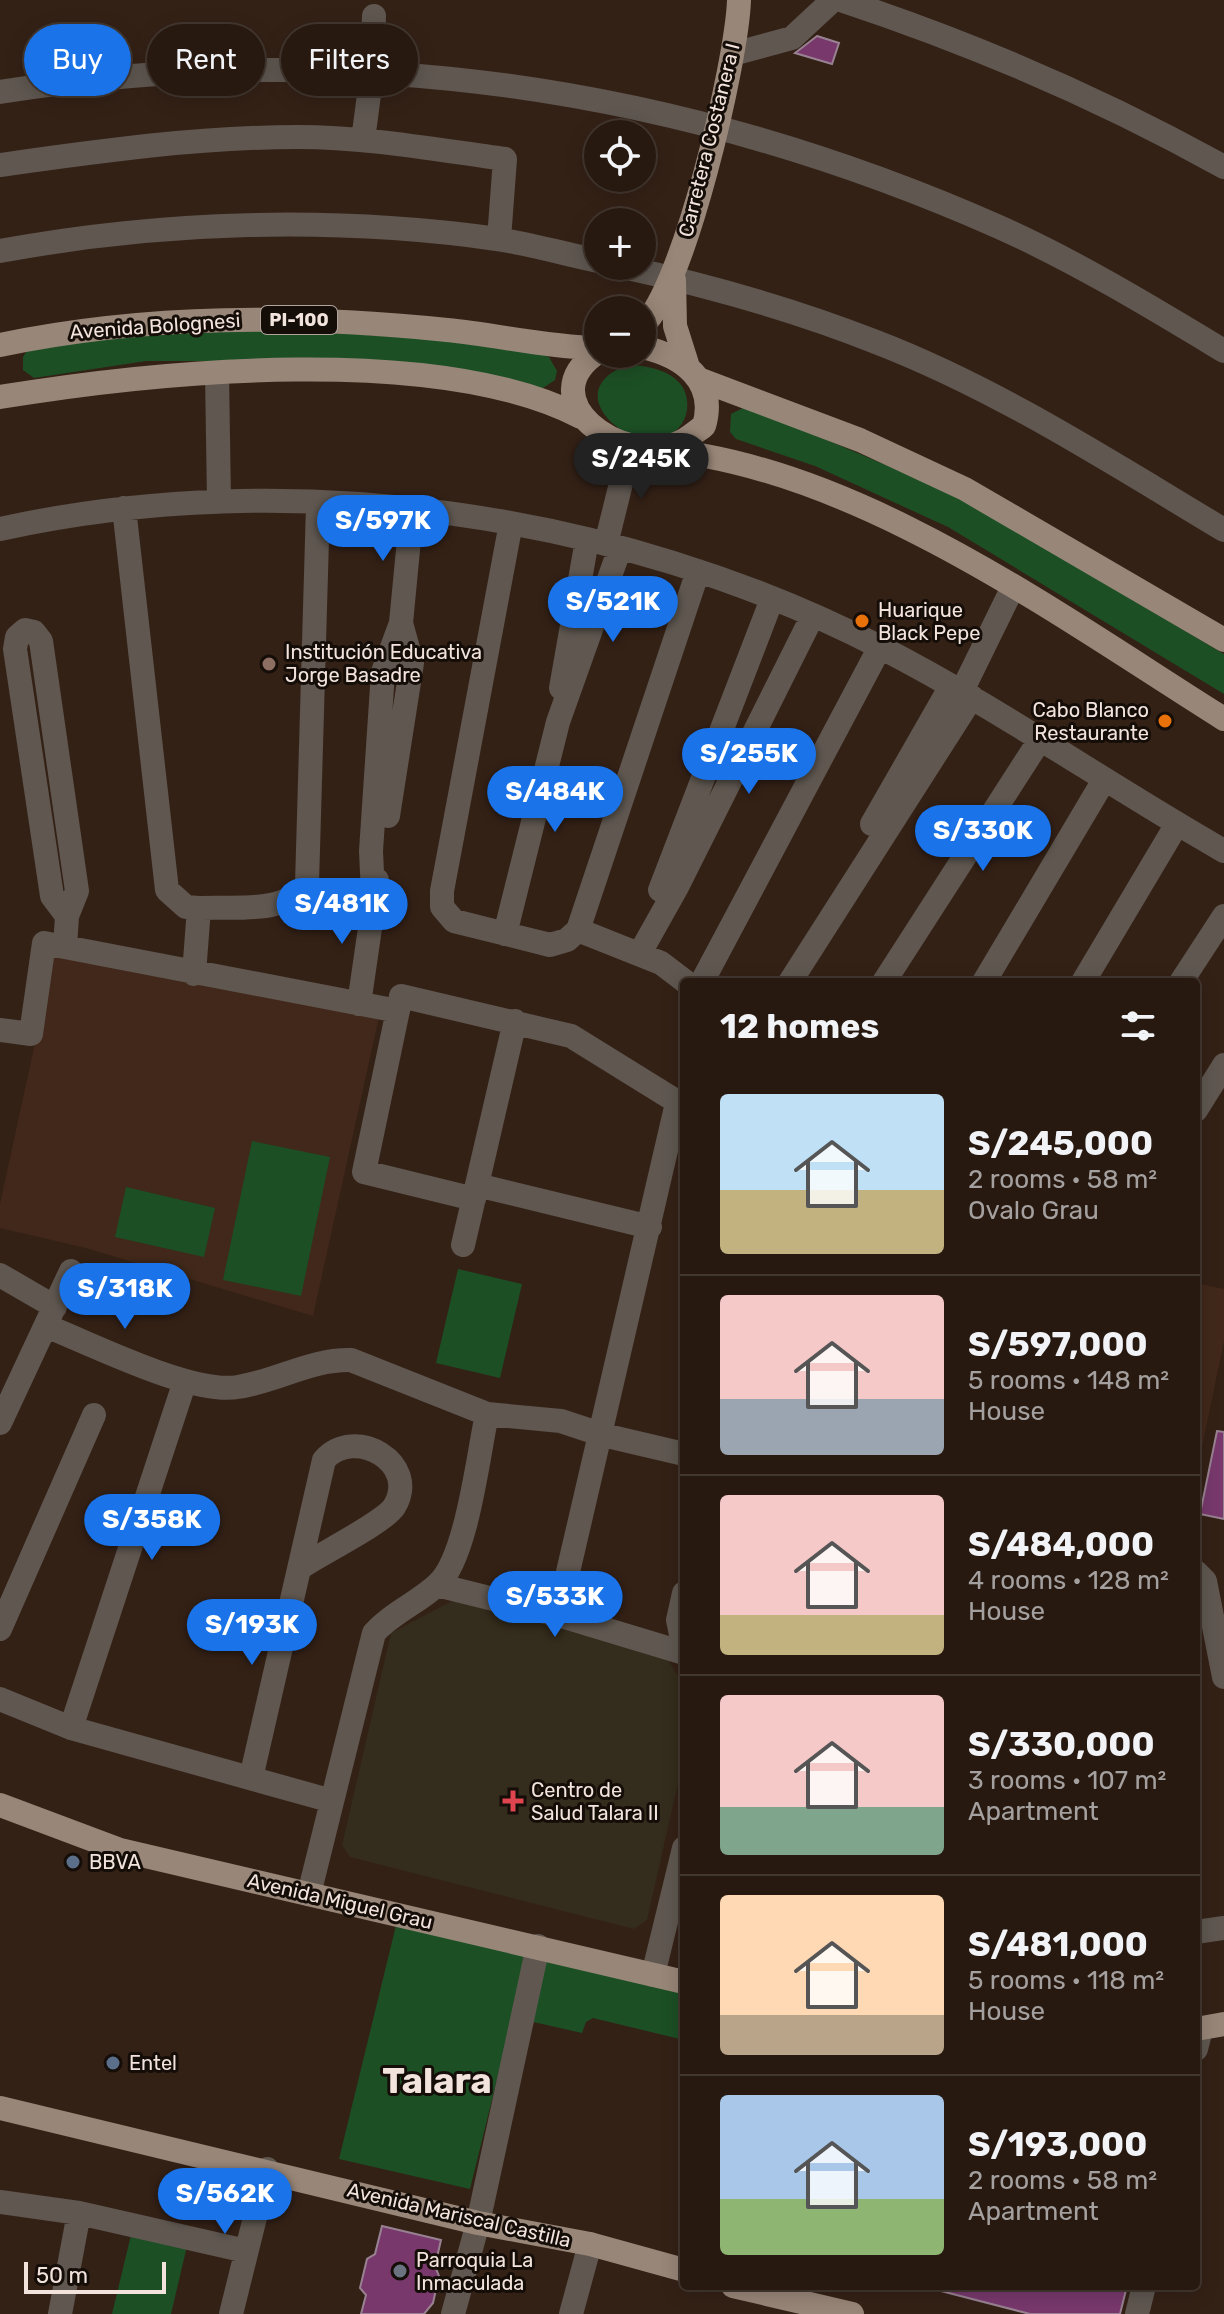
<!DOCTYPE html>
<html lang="en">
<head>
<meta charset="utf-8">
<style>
	body { margin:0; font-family:Rubik,sans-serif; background:#2f2219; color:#f1f3f6; height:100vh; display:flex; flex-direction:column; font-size:30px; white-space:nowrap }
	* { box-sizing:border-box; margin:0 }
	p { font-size:26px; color:#a4a09f }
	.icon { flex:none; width:44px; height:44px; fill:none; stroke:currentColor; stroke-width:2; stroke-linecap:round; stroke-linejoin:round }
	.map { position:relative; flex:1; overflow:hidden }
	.side { position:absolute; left:680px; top:978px; width:520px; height:1312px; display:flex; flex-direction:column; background:#271910; border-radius:8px; box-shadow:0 4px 20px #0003,0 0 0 2px #433830 }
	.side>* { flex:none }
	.hud { position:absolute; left:24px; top:24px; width:536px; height:72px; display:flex; gap:16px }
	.fabs { position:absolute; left:584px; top:120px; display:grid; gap:16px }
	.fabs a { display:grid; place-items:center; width:72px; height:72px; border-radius:50%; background:#271910; box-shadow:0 4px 20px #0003,0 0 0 2px #433830; font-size:40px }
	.scale { position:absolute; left:24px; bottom:20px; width:142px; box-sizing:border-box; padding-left:8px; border:4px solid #f2e4dd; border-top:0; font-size:22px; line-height:28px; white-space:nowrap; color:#f2e4dd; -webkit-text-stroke:6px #150d08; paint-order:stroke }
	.price { position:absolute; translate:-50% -68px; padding:0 18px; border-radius:28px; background:#1a73e8; color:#fff; font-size:26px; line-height:52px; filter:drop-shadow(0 2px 4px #0008) }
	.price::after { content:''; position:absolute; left:50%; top:48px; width:24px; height:18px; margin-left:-12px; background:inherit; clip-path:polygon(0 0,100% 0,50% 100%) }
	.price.selected { background:#222; color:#fff }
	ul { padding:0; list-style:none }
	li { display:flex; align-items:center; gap:24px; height:200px; padding:0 40px }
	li+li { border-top:2px solid #433830 }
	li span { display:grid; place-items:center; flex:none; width:224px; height:160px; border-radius:8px; color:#555 }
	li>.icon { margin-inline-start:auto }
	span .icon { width:96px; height:96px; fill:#fffc; stroke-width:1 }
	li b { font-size:34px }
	h2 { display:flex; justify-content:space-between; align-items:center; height:96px; padding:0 40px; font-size:34px }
	.tag { padding:0 28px; border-radius:36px; background:#271910; box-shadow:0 4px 20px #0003,0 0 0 2px #433830; font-size:28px; line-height:72px }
	.tag.selected { background:#1a73e8; color:#fff }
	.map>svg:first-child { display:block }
	.built { fill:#41281a }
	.medical { fill:#342c1c }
	.green { fill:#1c4f24 }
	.building { fill:#78386c; stroke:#988292; stroke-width:2 }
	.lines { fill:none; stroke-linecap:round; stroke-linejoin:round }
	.minor { stroke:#5f5750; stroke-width:24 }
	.major { stroke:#988678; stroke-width:24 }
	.food-dot { fill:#e8710a; stroke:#150d08; stroke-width:3 }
	.education-dot { fill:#8d6e63; stroke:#150d08; stroke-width:3 }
	.health-dot { fill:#e0444e; stroke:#150d08; stroke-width:3 }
	.service-dot { fill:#5c6f8a; stroke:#150d08; stroke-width:3 }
	.worship-dot { fill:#6b7280; stroke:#150d08; stroke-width:3 }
	.labels { text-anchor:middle; stroke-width:6; stroke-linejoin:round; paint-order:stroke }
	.shield { fill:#150d08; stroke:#b0a49d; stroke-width:2 }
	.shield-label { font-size:18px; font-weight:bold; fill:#f2e4dd }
	.street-label { font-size:20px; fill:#f2e4dd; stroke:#150d08 }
	.poi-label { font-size:20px; fill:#f2e4dd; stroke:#150d08; text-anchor:start }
	.town-label { font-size:36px; font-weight:bold; fill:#f2e4dd; stroke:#150d08 }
</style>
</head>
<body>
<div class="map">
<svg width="1224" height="2314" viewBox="0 0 1224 2314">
	<rect width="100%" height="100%" fill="#342116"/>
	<path class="built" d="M55 951 379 1017 313 1316 86 1248 0 1228V1204Z
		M1196 1283 1224 1289V1341L1196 1476Z"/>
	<path class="medical" d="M456 1599 661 1648 684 1686V1757L647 1920 634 1929 350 1857 342 1845 391 1633Z"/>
	<path class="green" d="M278 329 440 340 541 354 549 357 557 371 555 380 540 390 298 361H146L34 378 23 370V357L28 349 88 338Z
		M627 365C654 365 691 375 687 409 686 419 680 429 671 434 636 459 554 393 627 365Z
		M747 406 954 494 1224 654V694L948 527 815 466 736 439 730 432 731 414Z
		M252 1141 330 1157 301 1296 223 1280Z
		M126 1187 215 1208 204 1257 115 1237Z
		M458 1269 522 1284 500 1378 436 1363Z
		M401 1905 530 1945 470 2189 339 2159Z
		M550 1956 684 1974V2040L593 2018 586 2022 582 2033 529 2021 543 1964Z
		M131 2235 187 2246 171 2314H112Z"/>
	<path class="building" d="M817 36 839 43 832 64 795 53Z
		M1217 1431 1224 1432V1519L1200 1514Z
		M382 2226 441 2240 435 2266 439 2276 433 2303 424 2314H361L366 2295 360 2288 367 2259 375 2254Z
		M942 2286H1127L1120 2314H1030L941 2291Z"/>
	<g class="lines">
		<path class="minor" d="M841 0C974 44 1102 99 1224 167
			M733 54 792 38 833 0
			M0 92C347 37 678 85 999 227 1077 262 1151 307 1224 351
			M363 140 372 72 374 16
			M0 165C99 151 198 137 298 137 368 137 437 150 505 159L499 239
			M0 251C162 221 333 216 497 239 531 244 565 254 598 261
			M619 266C706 285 793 309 876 342 998 389 1112 463 1224 530
			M217 373 219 501
			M124 508 167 890 186 907 199 908C233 906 285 915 307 884L318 505
			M511 523 442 891V907L454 921 550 945 567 940 578 930 698 571
			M0 529C290 465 617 512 880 647 999 708 1108 785 1224 851
			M606 544 630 447
			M561 688 587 540
			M962 691 1013 587
			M388 816 412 663 401 623
			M872 824 951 686
			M660 890 772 599
			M373 894 371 851 383 672 401 623 412 508
			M578 930 661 963 686 982
			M505 934 558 722 620 548
			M65 947 67 916 77 891 41 641 34 632 25 630 17 637 15 649 52 896 67 916
			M640 953 677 887 813 615
			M194 974 199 908
			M702 982 880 647
			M790 982 972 697
			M884 982 1041 738
			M984 982 1104 780
			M1083 982 1177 824
			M1181 982 1224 916
			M359 1004 377 880
			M0 1030 31 1034 44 943 398 1011
			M1196 1110 1224 1065
			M477 1185 650 1227
			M474 1199 364 1172 401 996 571 1036 684 1106
			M463 1245 515 1021
			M0 1275 55 1307
			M46 1326C92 1344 192 1395 238 1387 277 1381 311 1359 351 1360L487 1414 561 1421 603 1435 684 1454
			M0 1423 71 1271
			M1196 1572 1205 1581 1224 1677
			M437 1585 558 1615 684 1653
			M684 1593 678 1620 684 1649
			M558 1615 677 1103
			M0 1629 94 1415
			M0 1699 71 1728 332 1801
			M71 1728 185 1381
			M251 1778 324 1460C354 1425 421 1463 394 1507 383 1523 320 1554 300 1568
			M309 1894 374 1633C393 1612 418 1603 438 1584 467 1557 478 1456 487 1414
			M1196 1932 1224 1928
			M653 1975 684 1848
			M1196 2049 1201 2029
			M0 2202 79 2213 246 2251
			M60 2314 79 2213
			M231 2314 267 2169
			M453 2314 478 2223 538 1946
			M571 2314 590 2244
			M1137 2314 1144 2286"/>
		<path class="major" d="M674 280 675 326 688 367
			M642 326C684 290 737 61 739 0
			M0 345C148 314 298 315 447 330 498 335 547 347 598 348
			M598 352C528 399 621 467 678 443 687 440 696 431 704 426 717 381 683 356 642 347
			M701 380 860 440 965 489 1224 640
			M0 397C158 371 437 343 581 417
			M649 449C849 461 1058 615 1224 719
			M0 1805 120 1850 684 1982
			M1196 2029 1224 2024
			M0 2108 478 2223 590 2244 684 2270
			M733 2286 852 2314"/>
	</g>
	<g class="food-dot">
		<circle cx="862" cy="621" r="8"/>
		<circle cx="1165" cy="721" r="8"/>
	</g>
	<circle class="education-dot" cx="269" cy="664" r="8"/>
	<path class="health-dot" d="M509 1789h8v8h8v8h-8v8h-8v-8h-8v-8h8z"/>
	<g class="service-dot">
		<circle cx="73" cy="1862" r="8"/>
		<circle cx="113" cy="2063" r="8"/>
	</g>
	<circle class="worship-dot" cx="400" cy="2271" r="8"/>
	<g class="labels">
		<rect class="shield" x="261" y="306" width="76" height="28" rx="6"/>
		<g class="shield-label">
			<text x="299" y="326">PI-100</text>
		</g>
		<g class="street-label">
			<text transform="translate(709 140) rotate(-76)" y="7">Carretera Costanera I</text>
			<text transform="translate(155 326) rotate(-4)" y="7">Avenida Bolognesi</text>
			<text transform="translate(340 1901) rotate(13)" y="7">Avenida Miguel Grau</text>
			<text transform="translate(459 2215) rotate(13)" y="7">Avenida Mariscal Castilla</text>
		</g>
		<g class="poi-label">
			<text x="878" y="617">Huarique<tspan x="878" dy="23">Black Pepe</tspan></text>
			<text x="285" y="659">Institución Educativa<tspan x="285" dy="23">Jorge Basadre</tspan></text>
			<text x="1149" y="717" text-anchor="end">Cabo Blanco<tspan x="1149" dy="23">Restaurante</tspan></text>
			<text x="531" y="1797">Centro de<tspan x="531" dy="23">Salud Talara II</tspan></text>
			<text x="89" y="1869">BBVA</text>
			<text x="129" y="2070">Entel</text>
			<text x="416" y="2267">Parroquia La<tspan x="416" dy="23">Inmaculada</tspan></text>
		</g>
		<g class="town-label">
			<text x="437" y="2093">Talara</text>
		</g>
	</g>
</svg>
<div class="fabs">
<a><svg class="icon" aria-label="locate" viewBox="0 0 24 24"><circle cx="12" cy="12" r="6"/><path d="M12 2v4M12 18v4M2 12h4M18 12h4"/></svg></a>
<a>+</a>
<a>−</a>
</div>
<div class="scale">50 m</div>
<b class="price selected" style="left:641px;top:501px">S/245K</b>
<b class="price" style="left:383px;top:563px">S/597K</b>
<b class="price" style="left:613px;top:644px">S/521K</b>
<b class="price" style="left:749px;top:796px">S/255K</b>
<b class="price" style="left:555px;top:834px">S/484K</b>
<b class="price" style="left:983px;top:873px">S/330K</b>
<b class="price" style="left:342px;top:946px">S/481K</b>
<b class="price" style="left:125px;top:1331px">S/318K</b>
<b class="price" style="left:152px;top:1562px">S/358K</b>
<b class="price" style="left:555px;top:1639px">S/533K</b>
<b class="price" style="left:252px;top:1667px">S/193K</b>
<b class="price" style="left:225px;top:2236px">S/562K</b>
<div class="hud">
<a class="tag selected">Buy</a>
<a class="tag">Rent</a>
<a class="tag">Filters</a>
</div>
<section class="side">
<h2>12 homes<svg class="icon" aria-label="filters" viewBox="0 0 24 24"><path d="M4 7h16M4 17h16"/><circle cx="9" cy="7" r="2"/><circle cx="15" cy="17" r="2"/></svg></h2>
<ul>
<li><span style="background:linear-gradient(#bfe0f5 60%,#c2b280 0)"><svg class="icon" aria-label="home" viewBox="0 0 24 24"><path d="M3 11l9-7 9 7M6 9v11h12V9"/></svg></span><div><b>S/245,000</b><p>2 rooms · 58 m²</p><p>Ovalo Grau</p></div></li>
<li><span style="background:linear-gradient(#f6c9c9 65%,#9aa5b1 0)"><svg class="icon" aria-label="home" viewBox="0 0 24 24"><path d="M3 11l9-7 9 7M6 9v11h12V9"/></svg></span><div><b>S/597,000</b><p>5 rooms · 148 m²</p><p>House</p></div></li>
<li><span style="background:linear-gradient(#f6c9c9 75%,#c2b280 0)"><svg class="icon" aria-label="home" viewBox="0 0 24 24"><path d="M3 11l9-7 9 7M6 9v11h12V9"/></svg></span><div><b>S/484,000</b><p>4 rooms · 128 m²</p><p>House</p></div></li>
<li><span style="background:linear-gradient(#f6c9c9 70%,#7fa58c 0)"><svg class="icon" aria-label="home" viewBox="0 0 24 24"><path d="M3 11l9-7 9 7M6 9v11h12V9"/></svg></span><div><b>S/330,000</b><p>3 rooms · 107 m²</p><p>Apartment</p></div></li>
<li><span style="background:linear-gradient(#ffd9b3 75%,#b9a48a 0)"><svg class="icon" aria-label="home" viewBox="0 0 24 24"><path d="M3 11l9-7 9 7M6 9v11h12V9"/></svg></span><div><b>S/481,000</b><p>5 rooms · 118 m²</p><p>House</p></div></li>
<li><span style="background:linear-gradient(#a9c7e8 65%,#8fb573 0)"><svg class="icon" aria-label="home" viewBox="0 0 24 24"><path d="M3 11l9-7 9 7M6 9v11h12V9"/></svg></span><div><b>S/193,000</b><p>2 rooms · 58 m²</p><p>Apartment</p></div></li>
</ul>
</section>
</div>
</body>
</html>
